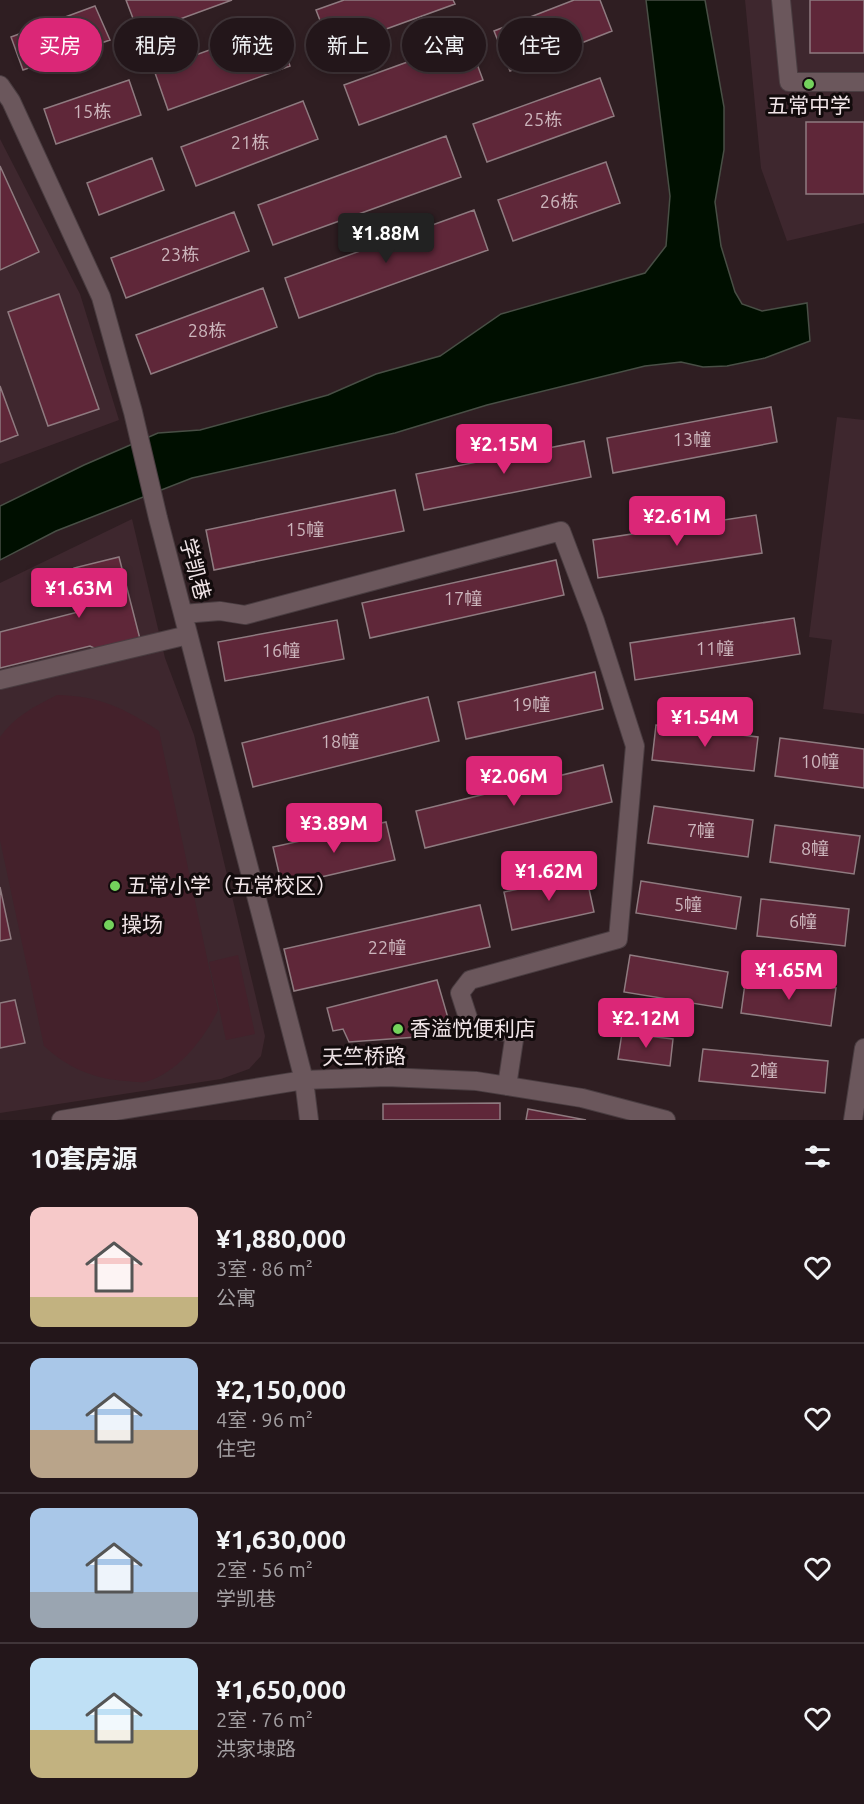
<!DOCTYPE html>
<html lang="zh">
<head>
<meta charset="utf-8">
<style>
	body { margin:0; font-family:Ubuntu,"Noto Sans SC",sans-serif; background:#2b1f23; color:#f1f3f6; height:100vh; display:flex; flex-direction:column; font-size:22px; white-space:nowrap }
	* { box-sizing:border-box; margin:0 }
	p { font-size:20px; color:#a39fa2 }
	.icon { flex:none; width:33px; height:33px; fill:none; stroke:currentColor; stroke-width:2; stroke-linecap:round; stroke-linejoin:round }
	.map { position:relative; height:1120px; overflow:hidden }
	.sheet { display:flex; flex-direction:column; background:#23161a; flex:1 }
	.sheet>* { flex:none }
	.banner { position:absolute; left:18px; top:18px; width:828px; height:54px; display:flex; gap:12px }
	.price { position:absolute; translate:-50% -51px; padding:0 14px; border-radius:6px; background:#db2777; color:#fff; font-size:20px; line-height:39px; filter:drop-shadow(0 2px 3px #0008) }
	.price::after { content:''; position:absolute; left:50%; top:36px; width:18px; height:14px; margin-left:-9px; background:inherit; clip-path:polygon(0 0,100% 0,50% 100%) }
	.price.on { background:#222; color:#fff }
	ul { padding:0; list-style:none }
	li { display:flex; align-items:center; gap:18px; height:150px; padding:0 30px }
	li+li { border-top:2px solid #403539 }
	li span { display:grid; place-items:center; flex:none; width:168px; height:120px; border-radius:12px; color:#555 }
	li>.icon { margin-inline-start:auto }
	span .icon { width:72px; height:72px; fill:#fffc; stroke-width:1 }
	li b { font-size:26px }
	h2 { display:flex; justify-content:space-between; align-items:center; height:72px; padding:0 30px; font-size:26px }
	.chip { padding:0 21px; border-radius:27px; background:#23161a; box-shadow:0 3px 9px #0003,0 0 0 2px #403539; font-size:21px; line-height:54px }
	.chip.on { background:#db2777; color:#fff }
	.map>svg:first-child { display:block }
	.built { fill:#3e272e }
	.green { fill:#44212b }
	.water { fill:#000f00; stroke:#484f45; stroke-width:1.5 }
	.building { fill:#5f2739; stroke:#8f7b80; stroke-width:1.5 }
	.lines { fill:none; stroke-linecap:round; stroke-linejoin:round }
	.minor-casing { stroke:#4a3d41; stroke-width:20 }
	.minor { stroke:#6b575c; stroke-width:18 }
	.poi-dot { fill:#74d25c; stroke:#120b0c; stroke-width:2 }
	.labels { text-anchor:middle; stroke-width:6; stroke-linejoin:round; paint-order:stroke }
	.number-label { font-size:18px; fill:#ccb5bc }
	.poi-label { font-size:21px; fill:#f0e4e7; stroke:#120b0c; text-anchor:start }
	.street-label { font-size:21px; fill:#f0e4e7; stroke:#120b0c }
</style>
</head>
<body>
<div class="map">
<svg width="864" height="1120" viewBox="0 0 864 1120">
	<rect width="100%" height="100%" fill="#2f1e22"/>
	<path class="built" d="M745 0H864V223L787 241 761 168Z
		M0 139 80 294 119 420 0 464Z
		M837 417 864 420V714L823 709 832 640 809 637Z
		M132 519 165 658 194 735 265 1036 261 1056 249 1069 221 1079 0 1113V583Z"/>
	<path class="green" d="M57 695C100 696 124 708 159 731L218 1010C204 1039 178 1073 145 1082 139 1083 132 1081 126 1081 94 1079 68 1068 44 1046L0 840V737C14 717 35 706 57 695Z
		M238 955 255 1034 226 1040 209 962Z"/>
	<path class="water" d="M646 0H705L724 107V150L715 202 721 246 735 292 742 304 762 311 807 303 810 341 765 358 727 366 703 367 681 362 645 366 487 405 395 433 192 478 56 531 0 560V506L84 465 158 433 200 430 328 395 376 374 440 356 501 314 645 273 666 246 670 196Z"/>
	<path class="building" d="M126 0H232L139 34Z
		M344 0H453L455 4 331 49 316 10Z
		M574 0H600L612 31 510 71 494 31Z
		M810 0H864V53H810Z
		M95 6 110 40 23 70 11 37Z
		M276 26 290 66 168 110 154 70Z
		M468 40 483 80 359 125 344 85Z
		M600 78 614 116 487 162 473 124Z
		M129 80 141 115 56 144 44 109Z
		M303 101 318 139 196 186 181 147Z
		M806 122H864V194H806Z
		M446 136 461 177 273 245 258 205Z
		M152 158 164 190 99 215 87 183Z
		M606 162 620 203 513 241 498 200Z
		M0 166 39 252 0 270Z
		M474 210 488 250 299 318 285 278Z
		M234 212 249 251 126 298 111 258Z
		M263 288 277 327 151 374 136 335Z
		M59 294 99 409 48 426 8 312Z
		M0 386 18 435 0 442Z
		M771 407 777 442 613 473 607 438Z
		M584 441 591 477 424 510 416 474Z
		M395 490 404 531 214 570 206 530Z
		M756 515 762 553 598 578 593 540Z
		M119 557 140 639 96 649 90 646 0 668V632L82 611 74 568Z
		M556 560 564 595 370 638 362 603Z
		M794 618 800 654 635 680 630 643Z
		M337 620 344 659 225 681 218 642Z
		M595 672 603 709 466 739 458 702Z
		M428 697 439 741 253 787 242 743Z
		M656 725 758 737 754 771 652 760Z
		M780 738 864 749V788L775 776Z
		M603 765 612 802 425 848 416 811Z
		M654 806 753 820 748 857 648 843Z
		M386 822 395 860 282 886 273 847Z
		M775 825 860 836 854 874 770 862Z
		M586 875 594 912 512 930 504 892Z
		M641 881 741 897 736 929 636 913Z
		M0 887 11 939 0 941Z
		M761 899 849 909 845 946 757 936Z
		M480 905 490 947 294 991 284 949Z
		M630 955 728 972 722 1008 624 992Z
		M746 976 836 988 831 1026 741 1013Z
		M437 980 448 1018 426 1024 430 1036 349 1042 343 1029 333 1031 327 1008Z
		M15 1000 25 1043 0 1048V1003Z
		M622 1033 673 1039 670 1066 618 1059Z
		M703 1049 828 1061 825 1093 699 1081Z
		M500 1103V1120H383V1104Z
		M528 1109 586 1120H526Z"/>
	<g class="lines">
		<g class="minor-casing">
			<path id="minor" d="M781 0 789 82H864
				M0 85 11 101 101 297 133 412 158 518 304 1080 309 1120
				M183 614 220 611 245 615 561 531 595 621 635 746 618 939 470 980 460 993 471 1027 515 1033 507 1086
				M0 680 188 635
				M61 1120 304 1080 387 1077 476 1081 582 1098 666 1120
				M853 1120 864 1048"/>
		</g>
		<use href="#minor" class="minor"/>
	</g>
	<g class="poi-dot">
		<circle cx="809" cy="84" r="6"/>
		<circle cx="115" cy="886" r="6"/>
		<circle cx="109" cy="925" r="6"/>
		<circle cx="398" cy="1029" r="6"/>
	</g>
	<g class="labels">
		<g class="number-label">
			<text x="92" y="118">15栋</text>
			<text x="543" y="126">25栋</text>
			<text x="250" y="149">21栋</text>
			<text x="559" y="208">26栋</text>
			<text x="180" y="261">23栋</text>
			<text x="207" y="337">28栋</text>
			<text x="692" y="446">13幢</text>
			<text x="305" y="536">15幢</text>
			<text x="463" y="605">17幢</text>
			<text x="715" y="655">11幢</text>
			<text x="281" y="657">16幢</text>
			<text x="531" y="711">19幢</text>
			<text x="340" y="748">18幢</text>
			<text x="820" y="768">10幢</text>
			<text x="701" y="837">7幢</text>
			<text x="815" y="855">8幢</text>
			<text x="688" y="911">5幢</text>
			<text x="803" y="928">6幢</text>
			<text x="387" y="954">22幢</text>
			<text x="764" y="1077">2幢</text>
		</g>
		<g class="poi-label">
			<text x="809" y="113" text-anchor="middle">五常中学</text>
			<text x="127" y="893">五常小学（五常校区）</text>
			<text x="121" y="932">操场</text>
			<text x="410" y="1036">香溢悦便利店</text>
		</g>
		<g class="street-label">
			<text transform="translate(195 569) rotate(75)" y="7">学凯巷</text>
			<text transform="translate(364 1057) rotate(-1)" y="7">天竺桥路</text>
		</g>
	</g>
</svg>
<b class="price on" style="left:386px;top:264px">¥1.88M</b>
<b class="price" style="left:504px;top:475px">¥2.15M</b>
<b class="price" style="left:677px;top:547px">¥2.61M</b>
<b class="price" style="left:79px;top:619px">¥1.63M</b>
<b class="price" style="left:705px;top:748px">¥1.54M</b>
<b class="price" style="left:514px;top:807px">¥2.06M</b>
<b class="price" style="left:334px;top:854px">¥3.89M</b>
<b class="price" style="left:549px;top:902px">¥1.62M</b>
<b class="price" style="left:789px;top:1001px">¥1.65M</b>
<b class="price" style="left:646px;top:1049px">¥2.12M</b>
<div class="banner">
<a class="chip on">买房</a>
<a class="chip">租房</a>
<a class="chip">筛选</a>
<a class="chip">新上</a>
<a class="chip">公寓</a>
<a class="chip">住宅</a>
</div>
</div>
<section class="sheet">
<h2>10套房源<svg class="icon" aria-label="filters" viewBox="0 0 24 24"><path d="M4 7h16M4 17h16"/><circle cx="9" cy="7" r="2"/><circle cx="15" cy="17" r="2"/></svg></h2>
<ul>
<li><span style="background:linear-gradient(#f6c9c9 75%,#c2b280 0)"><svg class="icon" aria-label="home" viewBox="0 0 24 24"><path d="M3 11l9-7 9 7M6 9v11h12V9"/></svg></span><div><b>¥1,880,000</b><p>3室 · 86 m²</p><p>公寓</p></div><svg class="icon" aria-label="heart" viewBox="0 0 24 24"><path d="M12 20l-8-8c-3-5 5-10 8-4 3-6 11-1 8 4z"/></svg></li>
<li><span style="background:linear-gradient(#a9c7e8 60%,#b9a48a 0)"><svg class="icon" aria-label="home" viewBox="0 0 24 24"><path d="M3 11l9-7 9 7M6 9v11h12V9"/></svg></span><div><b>¥2,150,000</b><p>4室 · 96 m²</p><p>住宅</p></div><svg class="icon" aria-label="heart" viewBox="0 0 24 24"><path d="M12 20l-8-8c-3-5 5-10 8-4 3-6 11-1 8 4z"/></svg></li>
<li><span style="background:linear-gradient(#a9c7e8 70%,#9aa5b1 0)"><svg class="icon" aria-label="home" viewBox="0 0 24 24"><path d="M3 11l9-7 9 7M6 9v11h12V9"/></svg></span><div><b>¥1,630,000</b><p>2室 · 56 m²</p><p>学凯巷</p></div><svg class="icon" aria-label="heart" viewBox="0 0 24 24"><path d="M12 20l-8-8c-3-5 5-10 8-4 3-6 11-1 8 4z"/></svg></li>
<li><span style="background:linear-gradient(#bfe0f5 60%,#c2b280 0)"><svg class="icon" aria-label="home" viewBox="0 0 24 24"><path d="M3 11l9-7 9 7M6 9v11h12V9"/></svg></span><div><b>¥1,650,000</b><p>2室 · 76 m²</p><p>洪家埭路</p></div><svg class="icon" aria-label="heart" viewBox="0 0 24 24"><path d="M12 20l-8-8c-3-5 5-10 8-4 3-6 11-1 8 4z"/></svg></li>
</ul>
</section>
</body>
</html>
